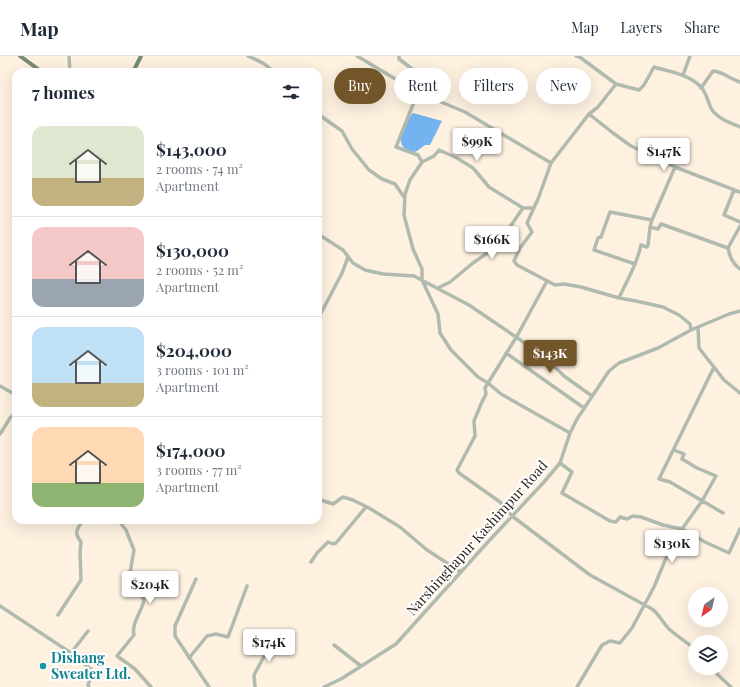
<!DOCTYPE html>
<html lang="en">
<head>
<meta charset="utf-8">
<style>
	body { margin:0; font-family:"Playfair Display",serif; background:#f6f6f7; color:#1f2937; height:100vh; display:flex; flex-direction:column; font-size:15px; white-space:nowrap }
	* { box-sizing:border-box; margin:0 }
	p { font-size:13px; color:#747a83 }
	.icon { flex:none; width:22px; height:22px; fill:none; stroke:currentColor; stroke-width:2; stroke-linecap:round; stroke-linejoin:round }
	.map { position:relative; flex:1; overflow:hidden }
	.panel { position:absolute; left:12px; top:12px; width:310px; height:456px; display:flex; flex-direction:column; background:#fff; border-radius:12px; box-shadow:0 4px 16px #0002 }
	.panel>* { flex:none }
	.hud { position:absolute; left:334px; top:12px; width:346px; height:36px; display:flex; gap:8px }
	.needle { width:26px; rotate:214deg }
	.buttons { position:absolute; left:688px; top:531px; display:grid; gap:8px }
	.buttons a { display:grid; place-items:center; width:40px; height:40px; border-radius:50%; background:#fff; box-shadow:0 4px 16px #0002; font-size:20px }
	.price { position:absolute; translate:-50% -34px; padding:0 9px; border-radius:4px; background:#fff; color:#222; font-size:13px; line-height:26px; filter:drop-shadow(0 1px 2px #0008) }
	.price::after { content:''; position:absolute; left:50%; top:24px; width:12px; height:9px; margin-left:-6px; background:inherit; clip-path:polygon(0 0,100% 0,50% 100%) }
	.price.on { background:#725529; color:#fff }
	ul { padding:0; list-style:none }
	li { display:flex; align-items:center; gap:12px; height:100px; padding:0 20px }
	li+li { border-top:1px solid #e0e1e3 }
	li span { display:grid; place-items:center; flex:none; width:112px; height:80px; border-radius:12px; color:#555 }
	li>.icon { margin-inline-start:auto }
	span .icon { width:48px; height:48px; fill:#fffc; stroke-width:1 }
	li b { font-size:17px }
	h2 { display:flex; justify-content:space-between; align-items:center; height:48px; padding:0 20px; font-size:17px }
	.tag { padding:0 14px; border-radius:18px; background:#fff; box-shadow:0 4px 16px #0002; font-size:14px; line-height:36px }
	.tag.on { background:#725529; color:#fff }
	header { display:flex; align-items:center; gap:24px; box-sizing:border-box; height:56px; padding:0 20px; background:#fff; border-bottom:1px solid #e0e1e3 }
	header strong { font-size:19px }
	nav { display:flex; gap:22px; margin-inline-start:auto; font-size:14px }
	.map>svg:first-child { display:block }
	.water { fill:#73b3f0 }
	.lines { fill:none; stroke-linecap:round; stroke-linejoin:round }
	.minor { stroke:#b0baaf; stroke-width:3.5 }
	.major { stroke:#788b77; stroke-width:4 }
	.culture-dot { fill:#0f9aa8; stroke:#fff; stroke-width:1.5 }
	.labels { text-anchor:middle; stroke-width:4; stroke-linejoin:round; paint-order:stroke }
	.street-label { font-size:14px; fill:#30281e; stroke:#fff }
	.culture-label { font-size:14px; font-weight:bold; fill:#0d838f; stroke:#fff; text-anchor:start }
</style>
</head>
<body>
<header>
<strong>Map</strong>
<nav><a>Map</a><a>Layers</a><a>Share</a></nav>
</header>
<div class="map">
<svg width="740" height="631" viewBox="0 0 740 631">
	<rect width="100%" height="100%" fill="#fef1e0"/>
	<path class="water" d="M413 57 442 65 430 89H425C416 95 415 100 404 92 403 90 401 88 401 86 400 79 408 62 413 57Z"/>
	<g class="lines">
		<path class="minor" d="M69 0 70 16
			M248 0C258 5 266 7 273 16
			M357 0 417 36 465 56 551 107
			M399 0V3L419 18 420 20 416 41 396 91 418 99 422 106 410 124 405 138 404 159 413 193 422 213V224L438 258 440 277 451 294 478 321 488 327 501 338 570 377
			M576 0 581 2 616 28
			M683 19 690 0
			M701 32 713 15C724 16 730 23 740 26
			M318 58 342 75 352 93 369 114 382 123 395 128 404 141
			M589 58 613 77 631 90 675 111
			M422 106 434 100 439 94 457 102 473 112 489 131 523 152H533
			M734 134 724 159 740 166
			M650 171 658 173 661 168 728 192C730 201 732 207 740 213
			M318 178 343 194 353 207 365 214 383 218 414 220 469 249 541 298 564 320 592 340
			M728 192 740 170
			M635 208 594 194 598 182 601 181 610 156 652 164
			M547 225 517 280 485 332 486 338 481 348 474 365 475 380 457 414 459 417 500 446 512 460 590 519 652 553C660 559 662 566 669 573 677 580 686 586 695 593
			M438 232 450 226 473 207 486 198 505 178 523 152
			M619 242C627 224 637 209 641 189L647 191 648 189 650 171 652 164 675 111 740 136
			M318 263 342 217 348 201
			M698 271 699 292 724 324 740 337
			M691 274 690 268 679 259 663 251 636 245 619 242 581 231 564 228 555 229 517 209 514 205 520 192 532 176 527 167 538 143 551 107 589 58 598 51 616 28 639 34 644 29 654 11C670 16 688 18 700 30 707 37 707 44 711 52 716 62 731 67 740 71
			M506 297 584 352
			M714 311 659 423 670 426 723 457
			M0 330 16 339
			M0 378 10 362 16 356
			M560 407 572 416 562 437 610 465 616 466 620 461 627 463 633 460 641 461 663 469 682 473 705 486 729 497 740 473
			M318 443 333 448 343 441 353 444 369 452 400 471 427 494 461 516
			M118 464 126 474 134 494 130 517 134 527 144 544C142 555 131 568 134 579L117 600 135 613 151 631
			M258 465 259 464
			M311 506 317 497 328 486 333 488 336 487 366 451
			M196 523 175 570V580L209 631
			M0 550 71 597 92 614V617L88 629 89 631
			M58 559 81 524 80 496 81 486C74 476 76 475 83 464
			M334 589 361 610
			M71 597 88 575
			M189 602 207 580 216 578 228 581 247 530
			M718 612 717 618 731 631
			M255 631 254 619 274 582
			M324 631 341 623 396 588 487 487 544 426 560 407 570 377 577 363 609 315 619 307 658 292 691 274 729 258 740 255
			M577 631 602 589 610 585 620 587 632 572 654 531 666 502 682 473 702 445 716 420 697 412 682 403 684 398 674 394"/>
		<path class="major" d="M20 0 42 16
			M133 16 141 0"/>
	</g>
	<circle class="culture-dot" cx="43" cy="610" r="4"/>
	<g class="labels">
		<g class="street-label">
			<text transform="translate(477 482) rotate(-48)" y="5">Narshinghapur Kashimpur Road</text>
		</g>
		<g class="culture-label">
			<text x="51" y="607">Dishang<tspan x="51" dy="16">Sweater Ltd.</tspan></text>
		</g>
	</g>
</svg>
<div class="buttons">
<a><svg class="needle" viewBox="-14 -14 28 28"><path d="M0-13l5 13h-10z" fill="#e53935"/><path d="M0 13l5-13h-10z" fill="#747a83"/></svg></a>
<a><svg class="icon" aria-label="layers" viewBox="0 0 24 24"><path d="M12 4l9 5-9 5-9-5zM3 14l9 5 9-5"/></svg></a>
</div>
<b class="price" style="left:477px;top:106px">$99K</b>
<b class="price" style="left:664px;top:116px">$147K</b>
<b class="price" style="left:492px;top:204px">$166K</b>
<b class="price on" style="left:550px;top:318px">$143K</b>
<b class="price" style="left:672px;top:508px">$130K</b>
<b class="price" style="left:150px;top:549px">$204K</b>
<b class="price" style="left:269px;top:607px">$174K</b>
<div class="hud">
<a class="tag on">Buy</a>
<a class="tag">Rent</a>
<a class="tag">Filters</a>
<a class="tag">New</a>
</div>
<section class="panel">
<h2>7 homes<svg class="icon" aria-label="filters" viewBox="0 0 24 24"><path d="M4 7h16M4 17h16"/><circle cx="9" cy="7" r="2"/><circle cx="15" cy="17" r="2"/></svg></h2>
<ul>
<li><span style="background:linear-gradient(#dfe7d0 65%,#c2b280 0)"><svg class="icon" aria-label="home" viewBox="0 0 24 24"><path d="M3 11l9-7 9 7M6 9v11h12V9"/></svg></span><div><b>$143,000</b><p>2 rooms · 74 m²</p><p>Apartment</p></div></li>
<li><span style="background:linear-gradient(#f6c9c9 65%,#9aa5b1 0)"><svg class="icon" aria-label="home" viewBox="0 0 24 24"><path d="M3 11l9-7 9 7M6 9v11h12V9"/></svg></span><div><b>$130,000</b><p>2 rooms · 52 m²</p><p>Apartment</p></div></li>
<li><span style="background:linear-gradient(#bfe0f5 70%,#c2b280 0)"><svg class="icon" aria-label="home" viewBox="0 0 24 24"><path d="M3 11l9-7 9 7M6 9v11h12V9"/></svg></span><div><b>$204,000</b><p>3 rooms · 101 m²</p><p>Apartment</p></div></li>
<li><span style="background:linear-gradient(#ffd9b3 70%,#8fb573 0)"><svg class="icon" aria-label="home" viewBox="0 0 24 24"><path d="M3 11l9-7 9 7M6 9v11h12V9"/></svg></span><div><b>$174,000</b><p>3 rooms · 77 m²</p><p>Apartment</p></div></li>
</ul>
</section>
</div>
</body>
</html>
